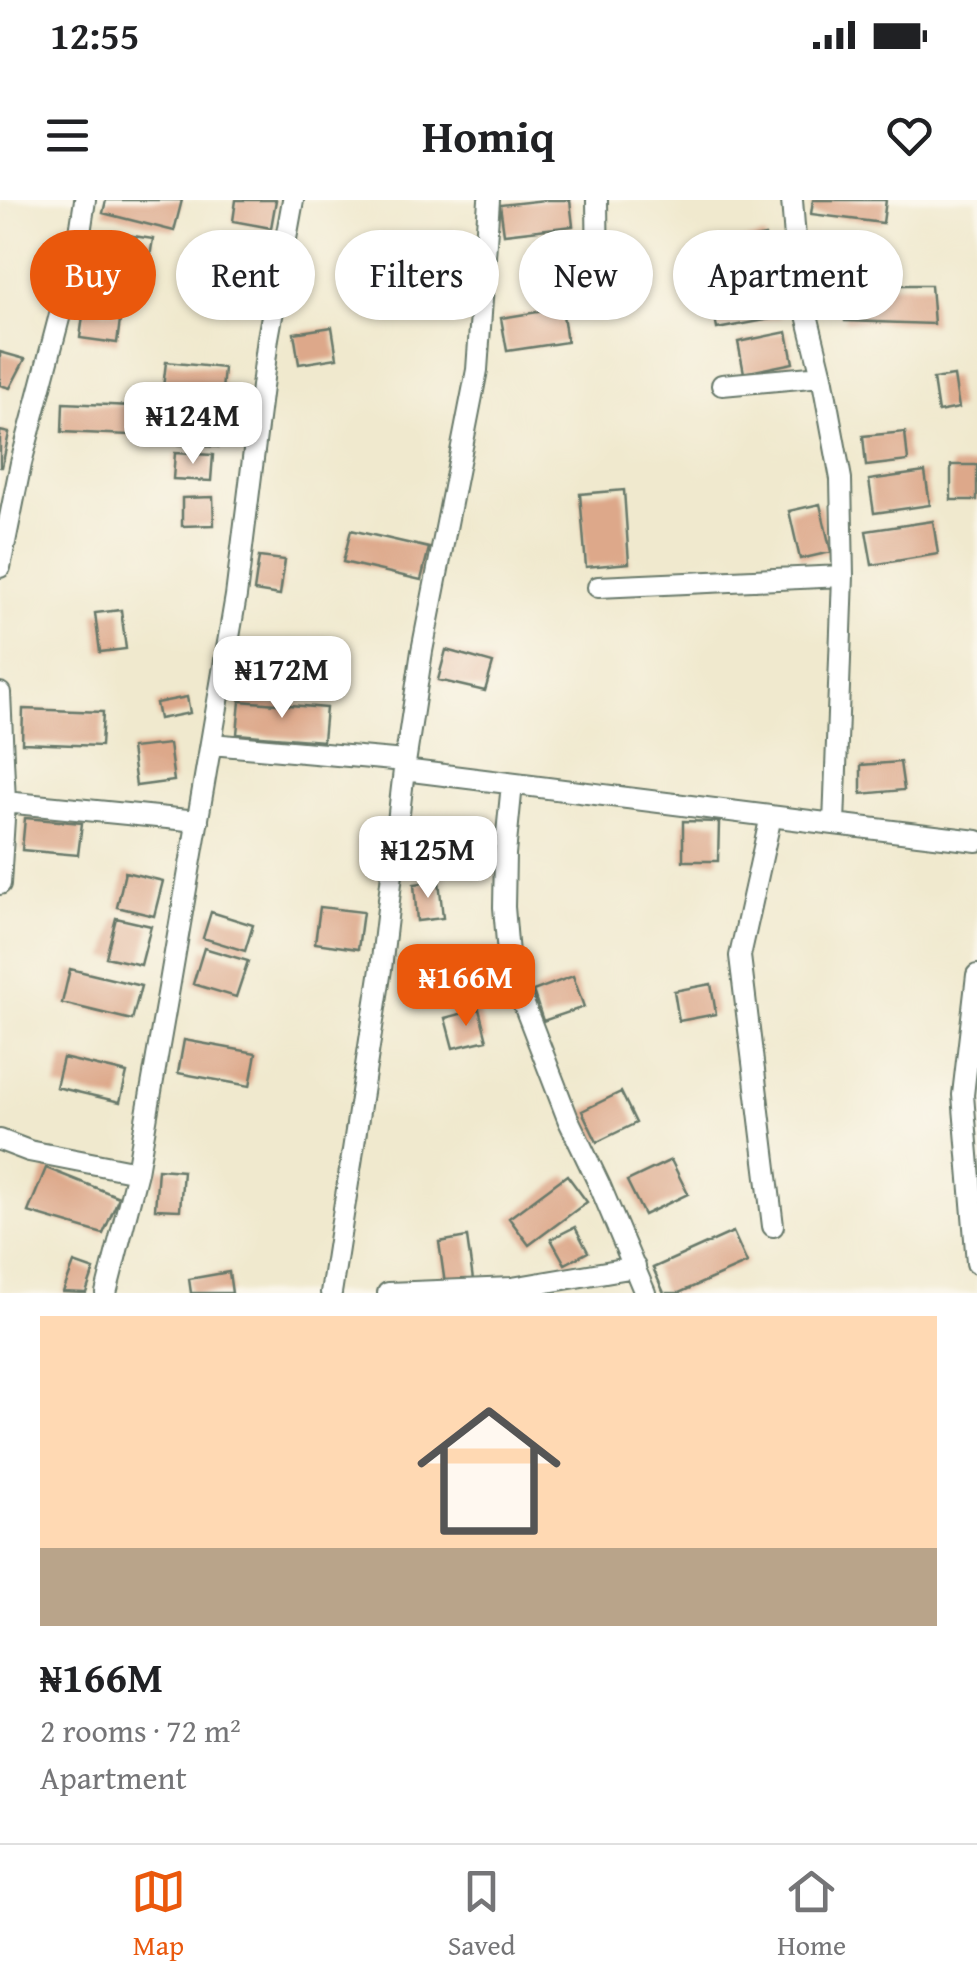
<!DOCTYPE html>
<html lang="en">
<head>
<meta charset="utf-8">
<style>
	body { margin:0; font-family:"Gentium Book Plus",serif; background:#f6f6f6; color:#202124; height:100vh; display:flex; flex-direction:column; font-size:38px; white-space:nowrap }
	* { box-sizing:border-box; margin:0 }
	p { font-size:32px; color:#757577 }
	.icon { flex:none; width:55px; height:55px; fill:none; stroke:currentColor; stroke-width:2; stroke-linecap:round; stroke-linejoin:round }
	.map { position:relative; height:1093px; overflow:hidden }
	.drawer { display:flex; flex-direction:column; background:#fff; flex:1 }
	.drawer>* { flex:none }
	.banner { position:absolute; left:30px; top:30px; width:918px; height:90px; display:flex; gap:20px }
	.price { position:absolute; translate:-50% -85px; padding:0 22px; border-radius:20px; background:#fff; color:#222; font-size:32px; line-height:65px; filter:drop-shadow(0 2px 5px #0008) }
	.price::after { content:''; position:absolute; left:50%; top:60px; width:30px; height:22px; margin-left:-15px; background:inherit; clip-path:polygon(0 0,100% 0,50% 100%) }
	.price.active { background:#ea580c; color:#fff }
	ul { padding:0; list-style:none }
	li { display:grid; align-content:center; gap:20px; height:530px; padding:0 40px }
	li+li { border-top:2px solid #e0e0e0 }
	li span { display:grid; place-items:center; height:310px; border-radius:0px; color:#555 }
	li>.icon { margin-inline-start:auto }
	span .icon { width:180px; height:180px; fill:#fffc; stroke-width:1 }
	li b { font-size:42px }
	.tag { padding:0 35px; border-radius:45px; background:#fff; box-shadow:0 2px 8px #0004; font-size:35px; line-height:90px }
	.tag.active { background:#ea580c; color:#fff }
	.status { display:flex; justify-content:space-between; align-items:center; height:70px; padding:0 50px; background:#fff; direction:ltr }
	.status svg { height:28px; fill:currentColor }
	header { display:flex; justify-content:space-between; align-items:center; height:130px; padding:0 40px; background:#fff; font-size:45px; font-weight:700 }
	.tabs { display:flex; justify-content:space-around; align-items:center; height:140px; border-top:2px solid #e0e0e0; background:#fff; font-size:28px; color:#757577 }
	.tabs a { display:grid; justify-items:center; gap:5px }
	.tabs .active { color:#ea580c }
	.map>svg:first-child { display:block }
	.building { fill:#dda88a }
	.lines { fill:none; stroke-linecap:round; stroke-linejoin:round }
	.street-casing { stroke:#68796a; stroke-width:24 }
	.street { stroke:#fff; stroke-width:20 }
</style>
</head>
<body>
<div class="status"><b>12:55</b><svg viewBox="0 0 49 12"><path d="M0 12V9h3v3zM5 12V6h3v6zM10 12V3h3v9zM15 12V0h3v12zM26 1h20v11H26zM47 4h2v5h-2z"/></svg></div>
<header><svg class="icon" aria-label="menu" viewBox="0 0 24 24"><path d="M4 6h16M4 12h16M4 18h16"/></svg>Homiq<svg class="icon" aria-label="heart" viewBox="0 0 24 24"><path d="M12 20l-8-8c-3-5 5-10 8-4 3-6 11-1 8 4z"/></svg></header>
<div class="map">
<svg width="977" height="1093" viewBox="0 0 977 1093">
	<rect width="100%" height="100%" fill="#fbf7ec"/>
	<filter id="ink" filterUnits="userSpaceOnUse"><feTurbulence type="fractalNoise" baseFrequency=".01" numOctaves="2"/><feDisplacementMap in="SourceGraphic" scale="20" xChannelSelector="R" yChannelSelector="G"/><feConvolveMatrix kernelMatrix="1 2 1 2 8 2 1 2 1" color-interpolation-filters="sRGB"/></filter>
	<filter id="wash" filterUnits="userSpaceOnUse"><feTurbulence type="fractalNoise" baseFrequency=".0048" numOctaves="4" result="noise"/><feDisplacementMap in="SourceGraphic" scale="40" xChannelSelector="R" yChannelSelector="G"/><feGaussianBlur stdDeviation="2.25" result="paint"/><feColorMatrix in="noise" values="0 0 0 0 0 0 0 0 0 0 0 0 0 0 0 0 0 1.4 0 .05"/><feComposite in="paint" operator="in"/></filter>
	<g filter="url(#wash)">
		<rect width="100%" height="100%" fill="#f0e9ce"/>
		<g id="blocks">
			<path class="building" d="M106 0H182L174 31 103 13Z
				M236 0H276L271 28 233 21Z
				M545 0H570L573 26 504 34 500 5Z
				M813 0H886L883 23 811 14Z
				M121 34 153 39 149 62 117 57Z
				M433 35 474 37 473 70 431 68Z
				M765 36 771 66 723 75 718 45Z
				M88 60 120 67 114 97 82 91Z
				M775 82 781 117 717 129 711 94Z
				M844 85H931L934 124 845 121Z
				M84 108 121 113 117 143 80 138Z
				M562 108 567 142 507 151 501 118Z
				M332 127 337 158 299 164 294 133Z
				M787 132 793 163 744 173 738 142Z
				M0 152 25 159 10 188 0 185Z
				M166 162 224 168 221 202 162 196Z
				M954 176 959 208 938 212 933 179Z
				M63 203 132 206 130 235 62 232Z
				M174 216 220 219 219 247 172 244Z
				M0 231 9 233 2 267H0Z
				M905 232 908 261 866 266 863 236Z
				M175 253 213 255 211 281 173 279Z
				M951 265H977V300H951Z
				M925 272 930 305 874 313 869 280Z
				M624 290 629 363 586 367 580 294Z
				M213 297 214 325 182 326V298Z
				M820 304 831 352 800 359 789 311Z
				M933 321 938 354 872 365 866 331Z
				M351 330 429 348 421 380 343 362Z
				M259 357 285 360 280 395 254 391Z
				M121 410 126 449 100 452 95 413Z
				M446 450 493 463 485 491 438 480Z
				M272 455 279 487 239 495 232 463Z
				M187 497 190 513 159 519 156 503Z
				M240 501 326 508 323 541 237 534Z
				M23 509 103 512 101 546 22 543Z
				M169 544 174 581 136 586 131 548Z
				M900 562 904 590 861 594V565Z
				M25 618 82 623 78 655 22 650Z
				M683 621 719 622 718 661H683Z
				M125 672 163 681 154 716 117 707Z
				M439 681 443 718 417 721 414 684Z
				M320 707 363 712 358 749 315 743Z
				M211 712 253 725 245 751 203 738Z
				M116 718 151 726 141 765 106 757Z
				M204 748 248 761 236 797 193 784Z
				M469 760 475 795 423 802 418 767Z
				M70 769 141 786 132 820 62 803Z
				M573 776 584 807 543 821 533 791Z
				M711 784 716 814 679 821 674 791Z
				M479 809 487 840 453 848 445 818Z
				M184 840 256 853 250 886 178 873Z
				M63 858 127 873 120 902 56 887Z
				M621 892 636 923 597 942 582 911Z
				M671 960 688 994 644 1015 627 981Z
				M46 968 119 997 103 1034 28 1012Z
				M158 969 183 971 180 1010 155 1009Z
				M567 975 587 1002 529 1045 509 1018Z
				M575 1027 588 1052 565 1064 551 1039Z
				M733 1032 747 1063 679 1093H664L653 1068Z
				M467 1037 473 1080 445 1084 439 1042Z
				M74 1063 94 1070 86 1093 63 1092Z
				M229 1072 232 1093H191L189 1079Z"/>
		</g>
	</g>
	<g filter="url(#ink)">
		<use href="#blocks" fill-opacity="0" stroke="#68796a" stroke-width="2.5"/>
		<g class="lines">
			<g class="street-casing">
				<path id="street" d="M597 0 598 80
					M708 82 798 78
					M722 185 822 176
					M0 367 21 263 78 46 85 0
					M598 387 843 376
					M0 493 5 602 0 684
					M211 544 405 561
					M404 570 834 624 843 376 841 279 822 176 798 78 792 0
					M512 584 505 654 504 707 509 766 568 919 600 986 645 1093
					M5 602 198 621
					M771 616 740 756 773 1026
					M834 624 977 641
					M977 775 963 895 977 1063
					M0 940 29 951 137 972
					M106 1093 137 972 168 794 236 396 268 138 293 0
					M331 1093 381 769 404 570 422 451 477 170 489 0
					M388 1093 512 1088 635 1067"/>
			</g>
			<use href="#street" class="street"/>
		</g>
	</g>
</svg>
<b class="price" style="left:193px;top:267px">₦124M</b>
<b class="price" style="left:282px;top:521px">₦172M</b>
<b class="price" style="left:428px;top:701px">₦125M</b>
<b class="price active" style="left:466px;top:829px">₦166M</b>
<div class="banner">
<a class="tag active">Buy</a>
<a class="tag">Rent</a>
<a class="tag">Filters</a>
<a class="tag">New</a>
<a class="tag">Apartment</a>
</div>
</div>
<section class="drawer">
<ul>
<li><span style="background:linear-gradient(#ffd9b3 75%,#b9a48a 0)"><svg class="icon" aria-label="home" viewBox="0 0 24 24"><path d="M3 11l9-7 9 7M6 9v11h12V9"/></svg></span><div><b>₦166M</b><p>2 rooms · 72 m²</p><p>Apartment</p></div></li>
</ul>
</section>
<nav class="tabs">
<a class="active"><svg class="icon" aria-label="map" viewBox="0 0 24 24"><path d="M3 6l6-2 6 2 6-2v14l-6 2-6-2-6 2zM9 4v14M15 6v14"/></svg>Map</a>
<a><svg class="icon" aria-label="saved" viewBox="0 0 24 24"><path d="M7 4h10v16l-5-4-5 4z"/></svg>Saved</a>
<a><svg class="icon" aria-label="home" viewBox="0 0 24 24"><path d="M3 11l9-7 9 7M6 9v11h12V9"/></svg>Home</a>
</nav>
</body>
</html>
